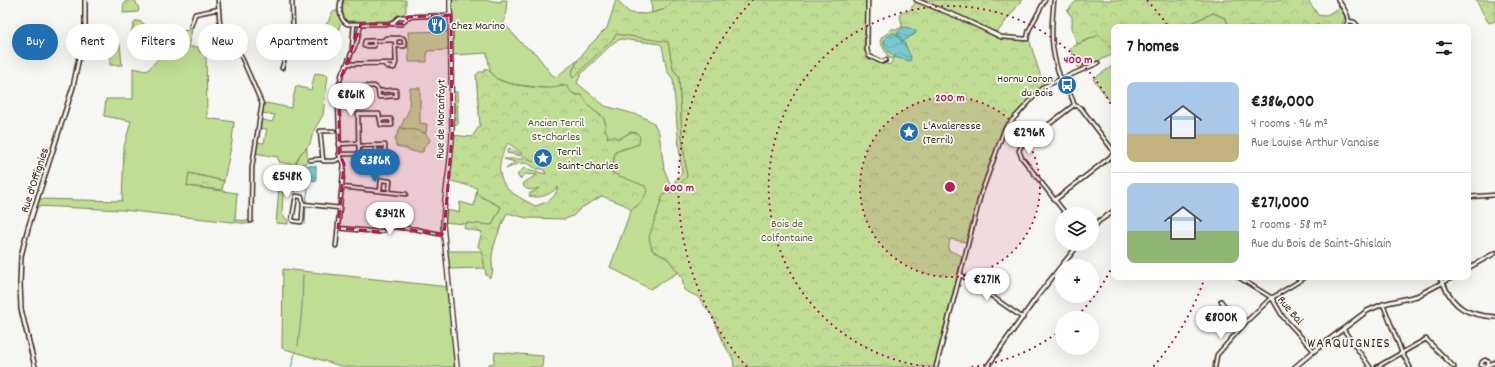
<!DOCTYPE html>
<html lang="en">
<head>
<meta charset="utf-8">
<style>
	body { margin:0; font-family:Dekko,sans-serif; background:#f2f2f2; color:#202124; height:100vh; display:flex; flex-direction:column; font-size:15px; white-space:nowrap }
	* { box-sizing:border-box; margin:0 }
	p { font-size:13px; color:#757577 }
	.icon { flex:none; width:22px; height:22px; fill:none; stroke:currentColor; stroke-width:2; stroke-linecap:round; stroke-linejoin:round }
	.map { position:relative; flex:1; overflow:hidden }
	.sheet { position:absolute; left:1111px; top:24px; width:360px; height:256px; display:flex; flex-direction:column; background:#fff; border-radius:8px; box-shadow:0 4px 16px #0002 }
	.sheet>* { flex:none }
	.guide { position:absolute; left:12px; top:24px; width:380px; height:36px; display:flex; gap:8px }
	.buttons { position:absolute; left:1055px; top:207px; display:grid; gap:8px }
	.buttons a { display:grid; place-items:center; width:44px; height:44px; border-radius:50%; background:#fff; box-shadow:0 4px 16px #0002; font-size:20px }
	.price { position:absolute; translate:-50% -34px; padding:0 9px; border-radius:14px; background:#fff; color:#222; font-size:13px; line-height:26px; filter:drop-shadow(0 1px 2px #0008) }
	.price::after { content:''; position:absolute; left:50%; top:24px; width:12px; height:9px; margin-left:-6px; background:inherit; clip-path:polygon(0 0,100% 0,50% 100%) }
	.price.active { background:#1f6fb2; color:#fff }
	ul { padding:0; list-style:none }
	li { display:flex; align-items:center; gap:12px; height:100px; padding:0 16px }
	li+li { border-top:1px solid #e0e0e0 }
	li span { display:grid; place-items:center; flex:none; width:112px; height:80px; border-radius:8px; color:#555 }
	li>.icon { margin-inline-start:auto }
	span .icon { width:48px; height:48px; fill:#fffc; stroke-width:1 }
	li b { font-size:17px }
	h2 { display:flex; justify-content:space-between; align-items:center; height:48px; padding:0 16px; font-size:17px }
	.tag { padding:0 14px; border-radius:18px; background:#fff; box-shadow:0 4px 16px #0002; font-size:14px; line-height:36px }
	.tag.active { background:#1f6fb2; color:#fff }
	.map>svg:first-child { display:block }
	.green { fill:#c0dd94; stroke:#7e8459; fill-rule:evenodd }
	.forest { fill:url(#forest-crowns); stroke:#7e8459; fill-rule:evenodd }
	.water { fill:url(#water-waves); stroke:#5f8988 }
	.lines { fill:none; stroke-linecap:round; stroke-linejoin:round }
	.stream { stroke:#5f8988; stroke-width:1 }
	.minor-casing { stroke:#3b2a1e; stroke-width:5.5 }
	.tertiary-casing { stroke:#3b2a1e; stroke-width:6 }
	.secondary-casing { stroke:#3b2a1e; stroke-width:6 }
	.minor { stroke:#f6f6f2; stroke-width:2.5 }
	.tertiary { stroke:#f6f6f2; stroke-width:3 }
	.secondary { stroke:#f6f6f2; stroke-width:3.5 }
	.marked { fill:#c2185b; fill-opacity:0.2; stroke:#c2185b; stroke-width:3; stroke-dasharray:8 5; stroke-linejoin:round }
	.ring { fill:none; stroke:#c2185b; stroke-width:2; stroke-dasharray:2 4 }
	.labels { text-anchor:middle; stroke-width:3.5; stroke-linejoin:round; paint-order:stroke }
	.poi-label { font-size:12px; fill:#3b2a1e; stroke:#f6f6f2; text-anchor:start }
	.street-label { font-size:12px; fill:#3b2a1e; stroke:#f6f6f2 }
	.park-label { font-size:12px; fill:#5c573c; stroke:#f6f6f2 }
	.quarter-label { font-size:14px; letter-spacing:1px; fill:#3b2a1e; stroke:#f6f6f2 }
	.centre { fill:#c2185b; stroke:#f6f6f2; stroke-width:2 }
	.ring-label { font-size:12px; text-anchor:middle; font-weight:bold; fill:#c2185b; stroke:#f6f6f2; stroke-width:3.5; stroke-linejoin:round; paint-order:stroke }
</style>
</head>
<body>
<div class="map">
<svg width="1495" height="367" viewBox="0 0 1495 367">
	<defs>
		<pattern id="forest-crowns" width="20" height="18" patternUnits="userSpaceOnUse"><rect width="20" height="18" fill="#c0dd94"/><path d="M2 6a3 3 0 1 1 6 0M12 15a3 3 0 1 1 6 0" fill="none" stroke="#a6be7f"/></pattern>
		<pattern id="water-waves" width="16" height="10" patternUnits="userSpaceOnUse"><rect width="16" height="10" fill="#77c9ce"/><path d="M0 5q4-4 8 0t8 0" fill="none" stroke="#63a3a7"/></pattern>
	</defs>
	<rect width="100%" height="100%" fill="#f6f6f2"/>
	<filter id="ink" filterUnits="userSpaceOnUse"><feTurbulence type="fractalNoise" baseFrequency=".025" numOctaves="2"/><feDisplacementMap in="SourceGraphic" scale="8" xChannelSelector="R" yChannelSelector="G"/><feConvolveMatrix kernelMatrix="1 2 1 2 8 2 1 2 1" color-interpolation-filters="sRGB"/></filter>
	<g filter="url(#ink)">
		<path class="green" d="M450 0H486L501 2V0H507L505 20 503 22 521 43 536 54 552 75 556 77 578 60 573 70 571 75 573 77 613 38 615 32 668 41 673 69 679 76 682 135 687 177 673 191 663 195 652 250 668 259 679 272 650 289 610 267 631 210 637 206 619 176 612 173 615 152 639 144 631 132 619 139 607 138 605 131 606 124 602 116 590 108 582 95C574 96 568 90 562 85L554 89 510 84 495 78 490 71 487 53 455 55 451 54V50L427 51V62H409L408 32 451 31ZM621 39 660 44 662 46 667 71 673 79 679 147 682 173 671 186 664 169 659 133 654 124 649 120 638 115 605 106 577 83 581 74 614 42Z
			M651 0H676L663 10 652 13Z
			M1213 13 1225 18 1230 27H1182Z
			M903 26 906 27 904 42H902L896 34 884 41V45L895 57 894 59 889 58 880 42 882 37 890 31V29H898Z
			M192 30 188 47H199V52L206 51 207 118 234 122 232 142 224 181 189 173 187 186 237 193 235 220 250 221V224L123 210 35 206 38 199 122 201 124 147 131 121 104 116 106 99H133V68L147 71 161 56 149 46 162 32Z
			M1100 34 1114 52V54L1079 69 1070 48Z
			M120 44 122 65H110V45Z
			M1114 65V106L1093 79Z
			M315 73 328 75 323 115 313 132 310 144 301 153 295 165 279 162 280 161 278 160V157L254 153 256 142 264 143 267 129 258 128 259 119 272 122 275 115 262 113 263 106 266 103 291 108 296 86 311 90Z
			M410 88H420V123L427 124 426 133 400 128 409 110Z
			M451 92H457L458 124 452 125Z
			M279 188 283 190 282 215 288 220V224L276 223Z
			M476 194 501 207 492 225 466 223 465 224 443 222V210L459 212 460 202 474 206Z
			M445 251H482L485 268 447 269Z
			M283 269 449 287 457 367H344L282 348Z
			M495 352 543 356 542 367H488L489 364 494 363Z"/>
		<path class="forest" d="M135 0 139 9 138 12 123 13 124 3 126 1Z
			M344 0H406V12L390 21H347C342 16 342 7 344 0Z
			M616 0H618L622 6 630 13 646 14 663 10 676 0H867L864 51 870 58 890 65 894 57 908 60 910 57 902 41 914 34 902 26 900 15 901 12H908L917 1 944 11 1002 37 1029 39 1044 87 1004 127 979 193 966 242 950 239 948 250 962 256 934 367H734L733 359 725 346 713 317 698 297 684 290 682 277 668 259 652 250 649 237 663 195 673 191 687 177 682 135 679 76 673 69 668 42 616 34 614 38 573 78 571 75 573 70 578 60 588 47 607 28Z
			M918 0H1022L996 34 961 17Z
			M1077 0H1308L1318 15 1325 16 1340 7 1345 17 1341 27H1320L1318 24 1312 27H1230L1225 18 1213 13 1182 27H1114V52L1099 35 1077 44 1072 30V17L1067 11Z
			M1476 0H1495V21L1490 23 1488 22Z
			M340 9 343 22 340 24 337 37C331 39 326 34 324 28L325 25 329 21 331 13Z
			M135 21C145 21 148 26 144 35L131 32Z
			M486 68C491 71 493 76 497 79 509 85 539 89 552 88 558 88 561 85 567 86 571 93 574 96 582 95 585 99 587 103 590 107 598 116 607 114 605 130L608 134 607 138 613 136 619 139 631 132 637 133 640 137 639 144 615 152 612 173 645 186 647 190C645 199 639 205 631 210L625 205 602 196 581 208 573 216 565 219 527 218 507 213C501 227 494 241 492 256 491 264 495 271 490 278L486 275 482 251 478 246 482 232 466 229 464 227 466 223 492 225 501 207 476 194 477 188 448 180 452 135 472 137 480 125 476 75 479 72H484ZM508 143 522 153 521 154 509 148 507 153 527 157 534 162 527 159H504L515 162 506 169C521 162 524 160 538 170L539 168 544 170 546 174 524 168 517 175 520 179 525 174 537 175 523 183 524 187C528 191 534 190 539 188L533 192 530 193 529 196C540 199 550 195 558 187 555 200 546 203 535 206 528 202 510 193 506 187 495 172 500 157 508 143Z
			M400 128C410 130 428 129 430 141L424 147 423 152H415L396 146 395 139Z
			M307 148V163L297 165C294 173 295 177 300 184L295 192 279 188 276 184V180L295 165 301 153Z
			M189 173 224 181 222 190 187 186Z"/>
		<path class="water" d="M906 27 912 29 916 32 915 34 903 41 897 33 902 28Z
			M892 33H896L902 42H904L911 57 910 61C896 58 891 57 884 45L885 38Z
			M299 165 316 166V181L296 177V172Z"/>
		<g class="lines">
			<path class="stream" d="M306 202 309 181
				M305 224 306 206
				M298 346 302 307 303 275
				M291 367 295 354"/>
			<g class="minor-casing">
				<path id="minor" d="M218 0 220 26 238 49 262 104 252 167 251 221
					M341 0C339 8 339 19 347 24H402L408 17
					M868 0 867 50 869 56 882 62 886 60
					M916 0 959 17 1001 37 1027 39 1029 30 1045 0
					M1054 0C1051 29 1050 49 1060 77 1064 86 1073 95 1074 105L1081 108 1112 149 1114 154
					M1349 21 1354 22 1359 27
					M392 24 398 18 402 17 450 15
					M191 26 195 14 219 9
					M384 40 386 38H397
					M395 40 397 38H403L404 40 405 46H395
					M352 49 354 24
					M347 64 396 63 395 40 365 41 364 46H374V41
					M384 64 388 67 394 68 396 63
					M282 68 293 32 292 0
					M339 88 374 86 378 89 379 97 396 96V90L379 91
					M334 131H320L323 161H335L340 158 338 99 339 85 342 73 345 69 350 56 357 42 361 24
					M339 144 359 143
					M359 146 385 145V151H376L375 145
					M310 160 322 159
					M359 161 358 114H379L381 125H392L391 119H380
					M342 187 406 194
					M380 191 381 180 390 181 389 192
					M1468 197 1495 195
					M1055 200 1114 154
					M303 204 302 220 301 222 293 221 292 219 296 196 302 197 303 204 340 208
					M1066 214 1022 158 1019 151 1021 146 1074 105
					M338 228 379 232 392 227 415 229 444 235
					M336 246 344 164 339 154H359
					M960 274 1023 318
					M1238 277 1272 298 1283 317 1314 351
					M1439 277 1443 283
					M1221 301C1228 311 1234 318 1247 321
					M1383 304 1402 353 1410 367
					M1343 329 1370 367
					M1487 366 1489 362 1485 360 1482 362 1481 365C1486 367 1490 365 1495 362
					M936 367 981 194 1005 128 1043 87 1098 63
					M1215 367 1217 355 1247 321 1270 299 1306 277
					M1377 367 1426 339 1454 367"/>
			</g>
			<g class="tertiary-casing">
				<path id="tertiary" d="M1338 0C1343 8 1353 19 1345 27
					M1092 229 1099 221 1114 211
					M1468 268 1495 253
					M1443 283C1454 309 1468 315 1495 317
					M35 367 21 309 20 283 21 256 28 228 73 87 85 28V0
					M987 367 1039 294 1079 244
					M1295 367 1314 351 1367 311 1383 304 1417 296 1453 277"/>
			</g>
			<g class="secondary-casing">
				<path id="secondary" d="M450 0 452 135C451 165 444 195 443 225L457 367"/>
			</g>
			<use href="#minor" class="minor"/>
			<use href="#tertiary" class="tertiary"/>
			<use href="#secondary" class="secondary"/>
		</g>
	</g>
	<path class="marked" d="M451 15 452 135 444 235 392 227 379 232 338 228 344 164 339 154V83L361 24H403L408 17Z"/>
	<circle cx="950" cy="187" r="90" fill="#c2185b" fill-opacity=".12"/>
	<g class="ring">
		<circle cx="950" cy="187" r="90"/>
		<path d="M1113 265A181 181 0 0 1 1076 317M1061 330A181 181 0 0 1 970 367M930 367A181 181 0 1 1 1113 109"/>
		<path d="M1205 277A271 271 0 0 1 1153 367M747 367A271 271 0 0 1 753 0M1147 0A271 271 0 0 1 1168 26"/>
	</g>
	<defs>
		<g id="restaurant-disc" transform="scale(1)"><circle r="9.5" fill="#1f6fb2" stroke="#f6f6f2"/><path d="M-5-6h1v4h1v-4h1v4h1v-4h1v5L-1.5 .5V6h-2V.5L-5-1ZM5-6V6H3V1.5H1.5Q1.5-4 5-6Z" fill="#fff"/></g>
		<g id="bus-disc" transform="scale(1)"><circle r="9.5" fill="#1f6fb2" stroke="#f6f6f2"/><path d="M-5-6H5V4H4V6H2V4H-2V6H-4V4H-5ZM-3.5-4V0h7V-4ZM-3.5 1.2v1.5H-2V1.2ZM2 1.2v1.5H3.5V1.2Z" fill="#fff"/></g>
		<g id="sight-disc" transform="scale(1)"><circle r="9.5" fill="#1f6fb2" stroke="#f6f6f2"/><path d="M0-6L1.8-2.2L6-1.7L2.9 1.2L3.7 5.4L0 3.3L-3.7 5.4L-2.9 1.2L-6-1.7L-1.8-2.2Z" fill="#fff"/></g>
	</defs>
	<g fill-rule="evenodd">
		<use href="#restaurant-disc" x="437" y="25"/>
		<use href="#bus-disc" x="1067" y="85"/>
		<use href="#sight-disc" x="909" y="132"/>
		<use href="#sight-disc" x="543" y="158"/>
	</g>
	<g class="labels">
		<g class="poi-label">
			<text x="451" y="29">Chez Marino</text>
			<text x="1053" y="82" text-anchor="end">Hornu Coron<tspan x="1053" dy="14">du Bois</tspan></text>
			<text x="923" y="129">L'Avaleresse<tspan x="923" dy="14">(Terril)</tspan></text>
			<text x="557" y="155">Terril<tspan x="557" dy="14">Saint-Charles</tspan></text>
		</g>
		<g class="street-label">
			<text transform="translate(440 119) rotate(-89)" y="4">Rue de Moranfayt</text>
			<text transform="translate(34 180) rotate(-72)" y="4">Rue d'Offignies</text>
			<text transform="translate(1291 310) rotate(50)" y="4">Rue Bal</text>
		</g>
		<g class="park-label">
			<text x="556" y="126">Ancien Terril<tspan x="556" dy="14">St-Charles</tspan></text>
			<text x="787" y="227">Bois de<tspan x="787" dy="14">Colfontaine</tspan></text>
		</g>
		<g class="quarter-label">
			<text x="1349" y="347">WARQUIGNIES</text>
		</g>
	</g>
	<circle cx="950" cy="187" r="6" class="centre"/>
	<g class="ring-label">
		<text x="1078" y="63">400 m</text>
		<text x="950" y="101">200 m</text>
		<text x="679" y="191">600 m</text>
	</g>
</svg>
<div class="buttons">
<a><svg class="icon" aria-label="layers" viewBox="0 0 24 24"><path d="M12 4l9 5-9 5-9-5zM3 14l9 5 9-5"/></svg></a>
<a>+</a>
<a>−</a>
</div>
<b class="price" style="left:351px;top:117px">€861K</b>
<b class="price" style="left:1029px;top:155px">€296K</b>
<b class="price active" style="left:375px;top:183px">€386K</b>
<b class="price" style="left:287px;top:199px">€548K</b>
<b class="price" style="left:390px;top:236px">€342K</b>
<b class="price" style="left:987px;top:302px">€271K</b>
<b class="price" style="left:1221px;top:340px">€800K</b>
<div class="guide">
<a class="tag active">Buy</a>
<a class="tag">Rent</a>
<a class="tag">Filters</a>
<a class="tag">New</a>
<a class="tag">Apartment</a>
</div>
<section class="sheet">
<h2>7 homes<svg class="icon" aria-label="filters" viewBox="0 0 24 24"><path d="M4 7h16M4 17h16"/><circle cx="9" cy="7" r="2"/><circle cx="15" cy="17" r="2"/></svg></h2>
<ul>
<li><span style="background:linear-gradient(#a9c7e8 65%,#c2b280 0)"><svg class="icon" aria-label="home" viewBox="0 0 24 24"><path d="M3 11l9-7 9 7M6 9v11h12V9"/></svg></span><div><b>€386,000</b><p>4 rooms · 96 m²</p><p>Rue Louise Arthur Vanaise</p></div></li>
<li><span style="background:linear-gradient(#a9c7e8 60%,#8fb573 0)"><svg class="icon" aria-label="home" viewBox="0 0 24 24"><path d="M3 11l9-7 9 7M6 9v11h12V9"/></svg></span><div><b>€271,000</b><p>2 rooms · 58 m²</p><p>Rue du Bois de Saint-Ghislain</p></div></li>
</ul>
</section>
</div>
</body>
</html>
